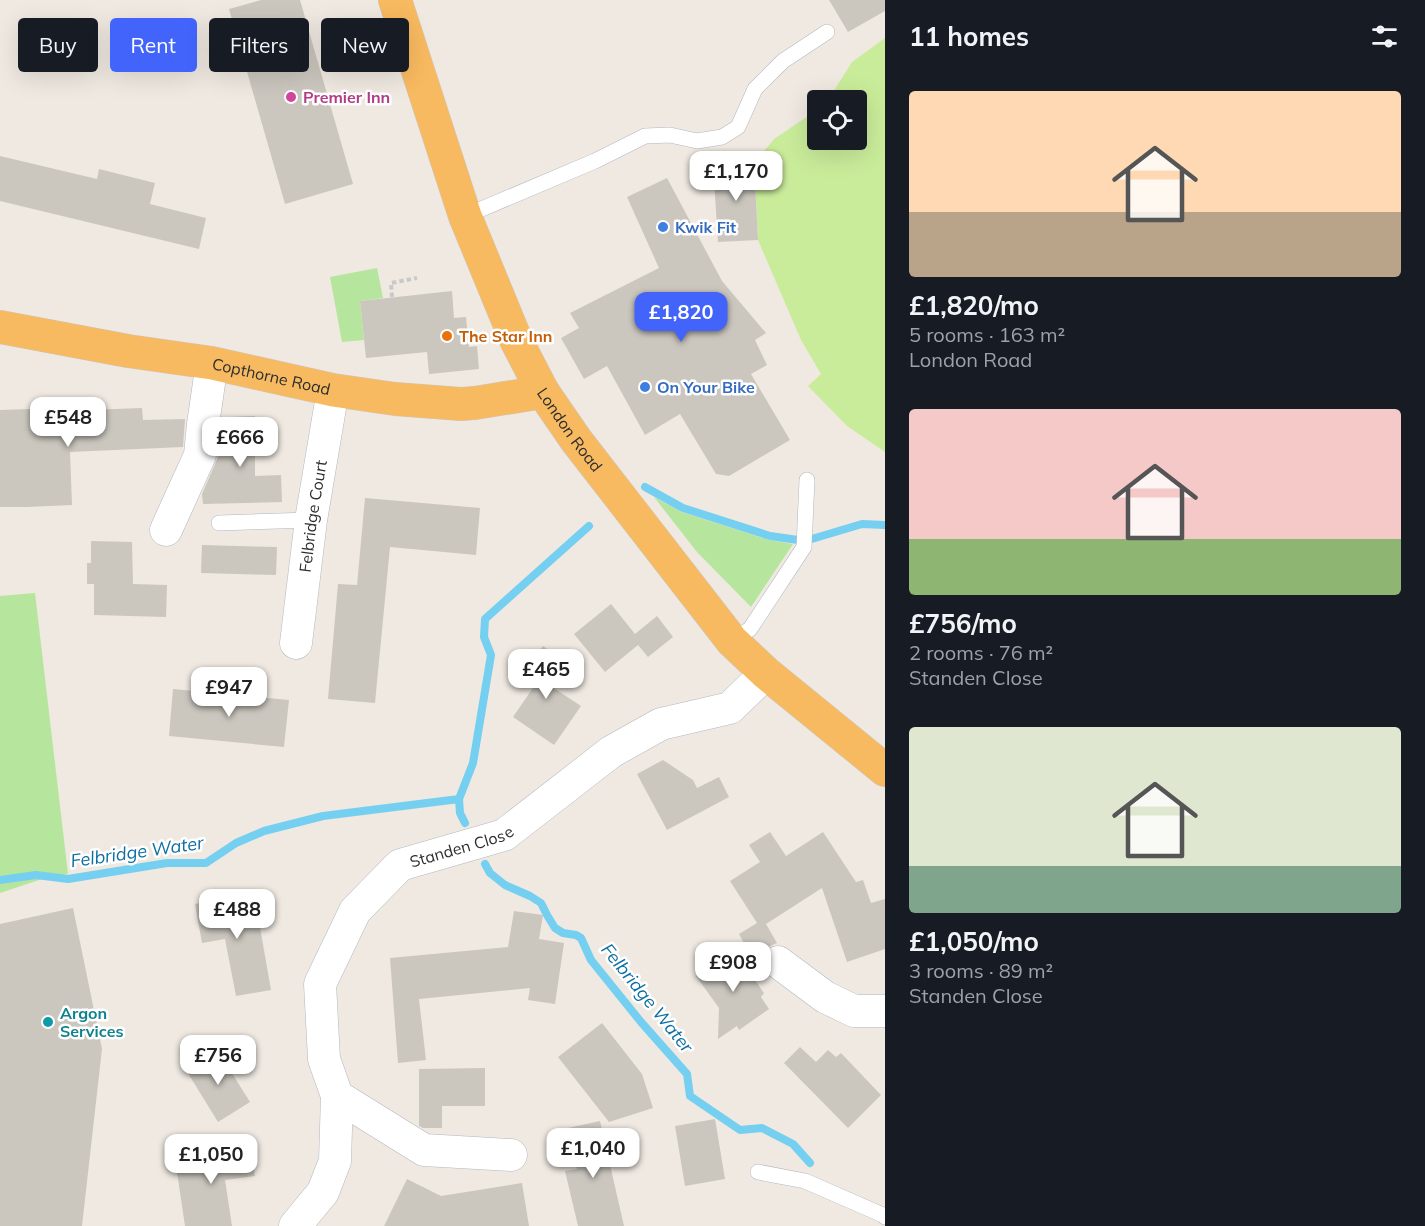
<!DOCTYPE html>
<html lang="en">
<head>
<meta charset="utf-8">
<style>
	body { margin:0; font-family:Mulish,sans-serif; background:#20242c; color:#f1f3f6; height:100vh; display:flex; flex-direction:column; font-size:22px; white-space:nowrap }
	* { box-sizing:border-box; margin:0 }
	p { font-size:20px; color:#9ea1a6 }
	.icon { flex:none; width:33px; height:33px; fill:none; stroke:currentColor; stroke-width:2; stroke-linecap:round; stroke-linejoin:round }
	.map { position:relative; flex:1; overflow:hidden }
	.sheet { display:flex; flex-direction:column; background:#171b24; width:540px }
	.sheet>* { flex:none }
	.banner { position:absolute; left:18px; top:18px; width:570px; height:54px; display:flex; gap:12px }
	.fabs { position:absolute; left:807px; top:90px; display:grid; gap:12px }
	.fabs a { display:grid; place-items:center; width:60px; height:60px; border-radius:6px; background:#171b24; box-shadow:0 6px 24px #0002; font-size:30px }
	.price { position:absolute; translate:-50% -51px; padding:0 14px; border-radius:12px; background:#fff; color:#222; font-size:20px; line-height:39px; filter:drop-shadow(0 2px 3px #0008) }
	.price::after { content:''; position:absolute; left:50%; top:36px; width:18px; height:14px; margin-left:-9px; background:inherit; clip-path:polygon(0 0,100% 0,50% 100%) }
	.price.on { background:#4264fb; color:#fff }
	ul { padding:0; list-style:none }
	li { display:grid; align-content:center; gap:12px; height:318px; padding:0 24px }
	li span { display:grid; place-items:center; height:186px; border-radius:6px; color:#555 }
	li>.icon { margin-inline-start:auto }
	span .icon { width:108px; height:108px; fill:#fffc; stroke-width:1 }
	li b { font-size:26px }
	h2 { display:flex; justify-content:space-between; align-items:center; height:72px; padding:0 24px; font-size:26px }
	.pill { padding:0 21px; border-radius:6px; background:#171b24; box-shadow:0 6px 24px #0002; font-size:21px; line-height:54px }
	.pill.on { background:#4264fb; color:#fff }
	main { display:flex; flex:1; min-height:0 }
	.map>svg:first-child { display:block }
	.green { fill:#b6e59e }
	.pitch { fill:#c9ec9a }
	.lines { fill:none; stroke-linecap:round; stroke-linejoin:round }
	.stream { stroke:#75cff0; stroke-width:8 }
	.building { fill:#cbc7bf }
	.service-casing { stroke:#b4b7c1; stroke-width:16 }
	.minor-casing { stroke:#b4b7c1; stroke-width:33 }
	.trunk-casing { stroke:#c9c9c9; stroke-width:34 }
	.path { stroke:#c9c9c9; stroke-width:4; stroke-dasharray:4.5 3; stroke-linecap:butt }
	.service { stroke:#fff; stroke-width:15 }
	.minor { stroke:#fff; stroke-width:32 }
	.trunk { stroke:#f8ba60; stroke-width:33 }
	.hotel-dot { fill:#d1479c; stroke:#fff; stroke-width:2 }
	.shop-dot { fill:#3f7fe0; stroke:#fff; stroke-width:2 }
	.food-dot { fill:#e8710a; stroke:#fff; stroke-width:2 }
	.culture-dot { fill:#0f9aa8; stroke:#fff; stroke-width:2 }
	.labels { text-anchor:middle; stroke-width:5; stroke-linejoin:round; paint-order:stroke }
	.hotel-label { font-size:16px; font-weight:bold; fill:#b23c85; stroke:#fff; text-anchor:start }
	.shop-label { font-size:16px; font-weight:bold; fill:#366cbe; stroke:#fff; text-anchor:start }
	.food-label { font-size:16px; font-weight:bold; fill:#c56008; stroke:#fff; text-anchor:start }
	.street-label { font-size:16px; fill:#2e2e2e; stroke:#fff }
	.culture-label { font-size:16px; font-weight:bold; fill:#0d838f; stroke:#fff; text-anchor:start }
	.water-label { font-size:18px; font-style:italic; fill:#0d6fa3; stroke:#fff }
</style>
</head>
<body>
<main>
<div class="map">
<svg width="885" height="1226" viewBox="0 0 885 1226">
	<rect width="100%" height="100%" fill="#efe9e1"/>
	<path class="green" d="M377 268 383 298 360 301 364 340 342 342 330 277Z
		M654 497 682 512 769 540 793 544 751 607 697 552Z
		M35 593 68 874 42 879 0 893V596Z"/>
	<path class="pitch" d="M885 38V452L847 426 808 386 821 374 801 340 758 240 754 163 774 139 817 110 818 140H856V100H828L852 62Z"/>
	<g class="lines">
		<path class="stream" d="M645 487 683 508 770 536 805 541 862 524 885 525
			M459 799 473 763 491 655 484 637 485 619 589 526
			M485 864 490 873 505 885 530 896 541 903 547 915 555 928 563 933 576 935 581 938 591 960 641 1022 687 1074 690 1096 740 1130 762 1128 793 1144 810 1163
			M0 880 36 875 68 879 167 863H206L236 843 264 831 323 816 459 799 460 813 465 823"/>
	</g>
	<path class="building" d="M261 0H300L353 184 285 204 229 9Z
		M829 0H885V11L848 32Z
		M0 156 97 179 99 169 155 183 150 204 206 218 199 249 0 201Z
		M754 163 758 240 718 242 713 165Z
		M667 178 722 281 766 333 755 340 767 365 751 374 790 440 729 476 716 474 680 414 645 435 607 366 584 379 561 338 579 328 570 313 659 268 627 197Z
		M452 291 454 318 466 317 469 347 477 346 479 369 429 374 427 352 366 358 360 301Z
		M88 407V410L142 408 143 420 185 419 183 447 70 452 72 505 27 507H0V410Z
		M255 416V476L281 475 282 502 203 504 202 494 218 457 222 419H227V417Z
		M365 498 480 508 476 555 390 547 375 703 328 699 338 584 357 585Z
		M91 541 132 542 133 584 167 585 166 617 94 615V584H87V563H91Z
		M202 545 277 547 276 575 201 573Z
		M611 604 635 634 657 616 673 637 648 657 638 645 605 672 574 634Z
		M543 646 565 661 549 685 581 706 554 745 513 717 537 682 524 674Z
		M173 689 289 700 284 747 169 736Z
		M663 760 693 780 697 788 719 777 729 797 667 830 637 774Z
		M770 832 786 856 823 832 856 882 863 880 871 903 885 899V949L847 962 822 888 766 924 777 943 770 946 752 958 739 934 757 923 730 881 760 862 749 845Z
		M254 893 271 990 236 996 225 939 202 943 195 904Z
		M73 908 102 1049 82 1226H0V924Z
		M514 911 543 915 539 939 564 943 555 1004 528 1000 530 988 419 999 426 1060 398 1063 390 958 508 947Z
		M734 950 764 993 761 997 769 1009 739 1030 737 1026 718 1039 719 1008 696 976Z
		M602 1023 642 1074 653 1108 609 1122 558 1057Z
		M800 1047 816 1062 828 1050 836 1057 841 1053 881 1095 848 1128 784 1063Z
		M218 1051 250 1102 218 1122 186 1070Z
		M485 1068V1106H442V1128H423L419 1126V1069Z
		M715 1119 725 1179 685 1186 675 1126Z
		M600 1121 624 1226H578L565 1171 577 1169 568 1128Z
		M251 1148 255 1176 225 1180 232 1226H185L175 1159Z
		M407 1179 441 1196 522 1183 529 1226H384Z"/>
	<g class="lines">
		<g class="service-casing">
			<path id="service" d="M465 216 595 161 645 136 670 135 697 141 722 137 738 127 755 89 783 61 827 32
				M219 523 311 520
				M732 641 750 629 804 547 807 480
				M758 1172 805 1181 883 1215 885 1217"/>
		</g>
		<g class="minor-casing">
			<g id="minor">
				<path d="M166 530 200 455 203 424 212 363"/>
				<path id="s1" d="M296 643 311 520 333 390"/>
				<path d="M778 962 825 997 854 1011H885"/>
				<path d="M337 1096 424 1150 511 1155"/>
				<path id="s2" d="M295 1226 323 1192 335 1161 337 1096 324 1059 320 984 355 911 400 865 504 835 611 752 661 724 730 708 766 673"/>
			</g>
		</g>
		<g class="trunk-casing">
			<g id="trunk">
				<path id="s3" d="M395 0 465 216 516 340 543 392 576 440 732 641 766 673 885 770"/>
				<path id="s4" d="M0 327 128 351 212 363 333 390 395 399 461 404 475 403 543 392"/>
			</g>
		</g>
		<path class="path" d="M392 297 391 283 417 278"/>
		<use href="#service" class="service"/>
		<use href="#minor" class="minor"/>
		<use href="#trunk" class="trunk"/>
	</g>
	<circle class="hotel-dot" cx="291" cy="97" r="6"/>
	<g class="shop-dot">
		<circle cx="663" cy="227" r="6"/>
		<circle cx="645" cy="387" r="6"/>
	</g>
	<circle class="food-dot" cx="447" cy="336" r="6"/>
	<circle class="culture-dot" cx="48" cy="1022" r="6"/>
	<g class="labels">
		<g class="hotel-label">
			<text x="303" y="103">Premier Inn</text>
		</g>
		<g class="shop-label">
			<text x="675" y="233">Kwik Fit</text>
			<text x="657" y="393">On Your Bike</text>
		</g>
		<g class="food-label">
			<text x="459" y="342">The Star Inn</text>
		</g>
		<g class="street-label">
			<text dy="6" stroke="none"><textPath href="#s4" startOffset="276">Copthorne Road</textPath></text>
			<text dy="6" stroke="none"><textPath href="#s3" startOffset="466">London Road</textPath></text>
			<text dy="6" stroke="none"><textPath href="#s1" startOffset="128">Felbridge Court</textPath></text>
			<text dy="6" stroke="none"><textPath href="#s2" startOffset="466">Standen Close</textPath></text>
		</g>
		<g class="culture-label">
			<text x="60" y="1019">Argon<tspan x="60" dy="18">Services</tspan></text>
		</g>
		<g class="water-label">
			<text transform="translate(137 852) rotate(-8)" y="6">Felbridge Water</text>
			<text transform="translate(647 998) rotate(51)" y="6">Felbridge Water</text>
		</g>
	</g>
</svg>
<div class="fabs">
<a><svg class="icon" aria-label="locate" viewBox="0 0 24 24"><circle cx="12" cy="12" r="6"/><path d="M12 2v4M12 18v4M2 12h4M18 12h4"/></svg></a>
</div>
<b class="price" style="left:736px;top:202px">£1,170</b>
<b class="price on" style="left:681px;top:343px">£1,820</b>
<b class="price" style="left:68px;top:448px">£548</b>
<b class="price" style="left:240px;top:468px">£666</b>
<b class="price" style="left:546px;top:700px">£465</b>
<b class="price" style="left:229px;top:718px">£947</b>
<b class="price" style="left:237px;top:940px">£488</b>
<b class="price" style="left:733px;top:993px">£908</b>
<b class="price" style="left:218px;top:1086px">£756</b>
<b class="price" style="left:593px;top:1179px">£1,040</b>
<b class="price" style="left:211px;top:1185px">£1,050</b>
<div class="banner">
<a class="pill">Buy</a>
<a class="pill on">Rent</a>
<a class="pill">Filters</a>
<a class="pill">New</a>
</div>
</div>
<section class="sheet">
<h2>11 homes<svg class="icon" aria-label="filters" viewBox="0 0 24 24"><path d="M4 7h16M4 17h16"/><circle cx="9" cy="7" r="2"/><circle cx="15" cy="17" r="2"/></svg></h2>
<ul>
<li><span style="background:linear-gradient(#ffd9b3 65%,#b9a48a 0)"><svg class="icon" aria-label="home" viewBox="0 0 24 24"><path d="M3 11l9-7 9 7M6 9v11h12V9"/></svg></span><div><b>£1,820/mo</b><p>5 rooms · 163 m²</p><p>London Road</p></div></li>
<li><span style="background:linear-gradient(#f6c9c9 70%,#8fb573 0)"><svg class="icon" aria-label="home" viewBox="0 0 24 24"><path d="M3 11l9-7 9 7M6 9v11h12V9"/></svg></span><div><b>£756/mo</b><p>2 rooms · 76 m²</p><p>Standen Close</p></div></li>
<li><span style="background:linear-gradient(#dfe7d0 75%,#7fa58c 0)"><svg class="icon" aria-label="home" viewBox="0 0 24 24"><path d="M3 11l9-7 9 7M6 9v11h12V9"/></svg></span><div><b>£1,050/mo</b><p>3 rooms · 89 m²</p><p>Standen Close</p></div></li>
</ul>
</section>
</main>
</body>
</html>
